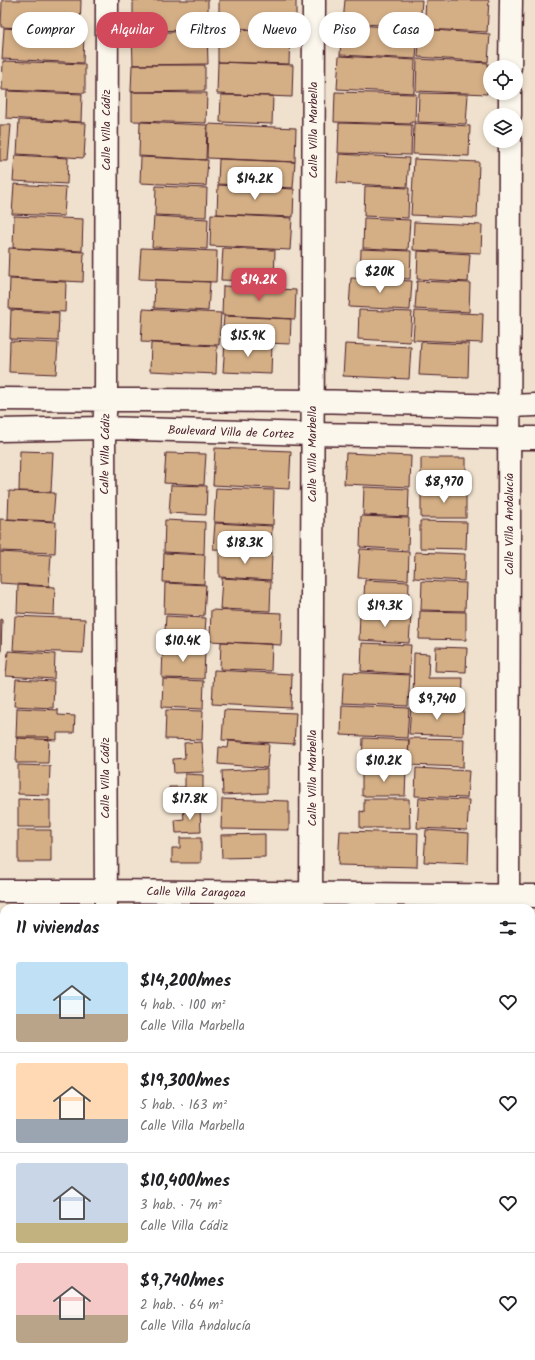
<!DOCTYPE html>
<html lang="es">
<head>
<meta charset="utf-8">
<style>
	body { margin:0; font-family:Kalam,sans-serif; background:#f6f6f6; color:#202124; height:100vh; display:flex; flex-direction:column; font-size:15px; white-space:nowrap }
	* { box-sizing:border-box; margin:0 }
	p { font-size:13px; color:#757577 }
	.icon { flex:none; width:22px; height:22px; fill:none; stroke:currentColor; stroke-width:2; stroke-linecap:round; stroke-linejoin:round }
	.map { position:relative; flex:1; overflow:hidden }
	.sheet { position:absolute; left:0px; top:904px; width:535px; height:456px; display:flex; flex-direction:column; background:#fff; border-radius:12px 12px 0 0; box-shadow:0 2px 6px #0003 }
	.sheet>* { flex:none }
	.guide { position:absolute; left:12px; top:12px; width:511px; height:36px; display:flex; gap:8px }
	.controls { position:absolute; left:483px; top:60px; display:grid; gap:8px }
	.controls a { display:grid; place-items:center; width:40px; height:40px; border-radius:50%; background:#fff; box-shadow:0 2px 6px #0003; font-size:20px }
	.price { position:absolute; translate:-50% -34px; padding:0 9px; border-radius:8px; background:#fff; color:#222; font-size:13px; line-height:26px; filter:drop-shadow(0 1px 2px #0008) }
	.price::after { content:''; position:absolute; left:50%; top:24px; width:12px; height:9px; margin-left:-6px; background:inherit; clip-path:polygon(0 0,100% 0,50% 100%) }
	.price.selected { background:#d1495b; color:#fff }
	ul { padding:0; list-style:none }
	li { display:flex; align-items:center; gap:12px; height:100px; padding:0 16px }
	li+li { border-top:1px solid #e0e0e0 }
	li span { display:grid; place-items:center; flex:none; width:112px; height:80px; border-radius:4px; color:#555 }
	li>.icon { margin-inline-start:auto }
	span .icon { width:48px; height:48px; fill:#fffc; stroke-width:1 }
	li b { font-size:17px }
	h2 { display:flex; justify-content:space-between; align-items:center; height:48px; padding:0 16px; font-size:17px }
	.chip { padding:0 14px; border-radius:18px; background:#fff; box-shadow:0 2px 6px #0003; font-size:14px; line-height:36px }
	.chip.selected { background:#d1495b; color:#fff }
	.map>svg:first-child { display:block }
	.building { fill:#d4af86; stroke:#4a1f2b }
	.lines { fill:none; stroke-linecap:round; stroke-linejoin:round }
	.minor-casing { stroke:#4a1f2b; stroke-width:25 }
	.minor { stroke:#fbf7ec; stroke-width:22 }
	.labels { text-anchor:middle; stroke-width:3; stroke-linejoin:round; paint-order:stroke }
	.street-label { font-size:12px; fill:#4a1f2b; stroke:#fbf7ec }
</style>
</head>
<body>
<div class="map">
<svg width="535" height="1360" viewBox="0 0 535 1360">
	<rect width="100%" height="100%" fill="#efe1cd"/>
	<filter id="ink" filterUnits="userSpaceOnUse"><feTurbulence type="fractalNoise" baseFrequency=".025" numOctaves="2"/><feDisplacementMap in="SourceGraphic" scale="8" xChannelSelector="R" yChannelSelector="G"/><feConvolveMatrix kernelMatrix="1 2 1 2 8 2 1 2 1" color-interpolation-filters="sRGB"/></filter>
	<g filter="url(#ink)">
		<path class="building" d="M2 0H81L80 31 1 27Z
			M133 0H208V30L133 31Z
			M219 0H296V30L219 28Z
			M345 0H422L420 27 343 23Z
			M426 0H489L487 32 424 29Z
			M342 24 418 29 416 59 340 55Z
			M4 28 84 33 83 63 2 59Z
			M420 29 490 34 488 62 418 57Z
			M218 30 290 31 289 64 218 62Z
			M207 31 208 64 133 65 132 33Z
			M339 56 415 60 414 93 337 89Z
			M417 59 488 63 487 94 416 91Z
			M3 61 85 64V93L2 90Z
			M218 62 293 65 292 97 217 94Z
			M132 65H205V91L131 92Z
			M7 91 82 94 81 122 6 118Z
			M132 92 207 93 206 123 132 121Z
			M335 92 416 94 415 122H411V124L334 122Z
			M419 93 468 94 466 124 418 122Z
			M221 95 273 96 272 124 220 122Z
			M19 120 86 123 84 158 17 154Z
			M140 122 207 125 206 160 139 156Z
			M339 123 412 125 411 155 338 153Z
			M414 123 470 126 469 156 413 154Z
			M208 124 296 128 295 162 207 158Z
			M0 125H11L8 161H0Z
			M339 154 409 158 407 187 337 183Z
			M15 155 68 158 67 184 13 181Z
			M141 157 208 160 206 186 140 183Z
			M219 159 295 162 293 188 218 184Z
			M414 159 479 162 477 218 411 215Z
			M14 184 66 187 64 216 12 214Z
			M218 185 294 189 293 217 217 214Z
			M156 186 207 188 206 217 155 215Z
			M365 186 409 188 408 218 364 216Z
			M211 214 292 218 290 250 210 246Z
			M14 216 83 219 82 251 13 248Z
			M154 216 208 219 207 249 152 247Z
			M364 218 410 220 408 250 363 248Z
			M414 222 482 225 481 253 413 250Z
			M9 248 84 252 83 282 8 278Z
			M141 248 217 251 216 282 139 279Z
			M223 248 275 250 274 282 221 280Z
			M361 249 411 251 410 279 360 276Z
			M418 251 470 254 468 282 417 279Z
			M351 278 412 281 410 310 349 307Z
			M10 279 66 282 65 312 9 309Z
			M155 280 210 282 208 311 154 308Z
			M417 281 470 283 469 312 415 309Z
			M223 286 296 290 295 319 222 315Z
			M143 309 221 313 219 345 141 342Z
			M11 310 59 313 58 341 10 339Z
			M359 310 412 312 410 342 358 339Z
			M415 311 483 314 482 343 413 340Z
			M224 316 291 319 290 344 222 341Z
			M10 341 58 343 56 374 9 372Z
			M225 342 272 344 271 374 223 372Z
			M421 342 469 344 468 377 419 375Z
			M151 343 217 346 216 374 150 371Z
			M345 344 411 347 409 379 343 376Z
			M215 448 291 451 289 489 213 485Z
			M20 451 53 452 51 492 19 491Z
			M166 453 206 454 204 485 164 483Z
			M346 453 411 456 410 487 344 484Z
			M421 458H466V485H421Z
			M171 485 207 486 206 515 169 513Z
			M364 487 409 489 408 517 363 515Z
			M216 488 274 490 273 525 214 522Z
			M421 490H466V518H421Z
			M9 491 55 493 53 521 8 519Z
			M361 516 409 518 408 550 360 547Z
			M0 519 56 522 55 553 0 551Z
			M165 520 205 522 204 554 164 552Z
			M420 521 467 522 466 549 420 548Z
			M215 523 272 526 271 552 213 549Z
			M360 549 409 552 408 580 358 578Z
			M219 550 272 552 271 580 219 577Z
			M0 552 51 555 49 586 0 583Z
			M415 552 465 554 464 581 414 578Z
			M164 553 205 555 204 584 163 582Z
			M222 578 271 581 270 611 220 609Z
			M365 580 409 582 408 613 363 611Z
			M422 581 466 583 465 611 421 610Z
			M165 583 206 585 204 616 164 614Z
			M18 585 55 587 54 615 17 613Z
			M211 610 282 613 281 645 210 641Z
			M420 611 466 612V640L419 639Z
			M360 613 411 615 409 643 359 640Z
			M15 616 85 619 83 653 13 650Z
			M166 616 206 618 204 646 164 645Z
			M0 619 2 620 1 653H0Z
			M221 642 272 644 271 671 220 669Z
			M362 643 411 645 409 674 361 671Z
			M163 646 205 648 204 679 162 678Z
			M436 647 467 648 466 672 435 671Z
			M8 651 55 654 54 679 6 676Z
			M414 653 429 654 428 678H463L462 704 413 703Z
			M214 670 292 674 291 708 212 704Z
			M344 672 410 675 408 706 342 703Z
			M16 679 54 681 53 708 14 706Z
			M163 679 204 681 203 709 162 707Z
			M342 705 409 708 407 738 341 735Z
			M411 706 464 708 463 736 409 734Z
			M17 708 58 710V715L75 716 74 733H57V740L16 738Z
			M166 710 203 711 202 740 165 739Z
			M224 710 296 713 294 744 222 740Z
			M17 737H49L48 763H16Z
			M363 738 409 740 407 769 362 767Z
			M409 738 464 739 463 767 408 765Z
			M229 741 269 744 267 768 218 764 219 747 228 748Z
			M202 742 204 772 174 773 173 759 185 758 184 743Z
			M18 765 50 766 49 795 18 794Z
			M416 768 469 771 467 798 415 796Z
			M267 769V793L223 795 222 771Z
			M362 769 406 770 405 796H362Z
			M185 774 203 775V802L169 801V787H185Z
			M419 798 469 800 467 830 417 828Z
			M18 799 50 800V827H18Z
			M222 799 289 801V830L221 829Z
			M364 799H409L410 828H360V811L364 812Z
			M200 807 201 832 176 833 175 820 184 819 183 809Z
			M18 830H51V862H18Z
			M426 830 469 833 468 864 424 862Z
			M340 831 418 833 417 867 338 865Z
			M265 834V857L222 858 221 835Z
			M180 838H201V863H172V848H180Z
			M2 1029H4V1058H2Z
			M3 1116H4V1138H1Z
			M2 1208H4V1237L0 1236Z
			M0 1308H4V1332H0Z
			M531 1312H535L531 1360H499V1356H531Z
			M8 1356H57V1360H7Z
			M161 1356H208V1360H161Z
			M222 1356H277V1360H222Z
			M282 1356H330V1360H282Z
			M347 1356H402V1360H346Z
			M406 1356H440L439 1360H405Z
			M444 1356H464L463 1360H443Z
			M466 1356H498V1360H465Z"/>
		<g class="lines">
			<g class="minor-casing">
				<path id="minor" d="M510 67 511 0
					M510 115V93
					M0 399 313 401 509 406 535 405
					M0 430 104 428 312 434 535 438
					M0 891H106L535 896
					M106 908 104 428 106 399 107 0
					M311 908 314 0
					M508 908 510 141
					M531 1290H535
					M0 1291H4
					M105 1360V1356"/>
			</g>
			<use href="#minor" class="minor"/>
		</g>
	</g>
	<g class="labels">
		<g class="street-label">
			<text transform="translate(106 130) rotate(-90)" y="4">Calle Villa Cádiz</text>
			<text transform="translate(313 130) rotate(-90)" y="4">Calle Villa Marbella</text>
			<text transform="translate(231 432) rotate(2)" y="4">Boulevard Villa de Cortez</text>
			<text transform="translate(105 454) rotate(-89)" y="4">Calle Villa Cádiz</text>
			<text transform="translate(312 454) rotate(-90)" y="4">Calle Villa Marbella</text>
			<text transform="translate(509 524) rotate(-90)" y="4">Calle Villa Andalucía</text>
			<text transform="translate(105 778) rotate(-90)" y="4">Calle Villa Cádiz</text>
			<text transform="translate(312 778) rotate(-90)" y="4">Calle Villa Marbella</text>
			<text transform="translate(196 892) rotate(1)" y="4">Calle Villa Zaragoza</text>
		</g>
	</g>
</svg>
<div class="controls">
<a><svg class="icon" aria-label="locate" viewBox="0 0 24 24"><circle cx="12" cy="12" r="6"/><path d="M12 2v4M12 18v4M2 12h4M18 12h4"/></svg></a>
<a><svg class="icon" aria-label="layers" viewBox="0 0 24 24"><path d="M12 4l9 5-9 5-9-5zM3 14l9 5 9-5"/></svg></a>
</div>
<b class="price" style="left:255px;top:201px">$14.2K</b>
<b class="price" style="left:380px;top:294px">$20K</b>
<b class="price selected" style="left:259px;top:302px">$14.2K</b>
<b class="price" style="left:248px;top:358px">$15.9K</b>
<b class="price" style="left:444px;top:504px">$8,970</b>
<b class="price" style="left:245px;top:565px">$18.3K</b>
<b class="price" style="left:385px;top:628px">$19.3K</b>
<b class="price" style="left:183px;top:663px">$10.4K</b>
<b class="price" style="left:437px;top:721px">$9,740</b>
<b class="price" style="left:384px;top:783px">$10.2K</b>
<b class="price" style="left:190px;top:821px">$17.8K</b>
<div class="guide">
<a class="chip">Comprar</a>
<a class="chip selected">Alquilar</a>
<a class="chip">Filtros</a>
<a class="chip">Nuevo</a>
<a class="chip">Piso</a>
<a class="chip">Casa</a>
</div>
<section class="sheet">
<h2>11 viviendas<svg class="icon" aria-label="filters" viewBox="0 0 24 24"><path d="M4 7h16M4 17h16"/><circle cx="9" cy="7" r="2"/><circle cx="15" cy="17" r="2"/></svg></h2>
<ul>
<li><span style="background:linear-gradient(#bfe0f5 65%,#b9a48a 0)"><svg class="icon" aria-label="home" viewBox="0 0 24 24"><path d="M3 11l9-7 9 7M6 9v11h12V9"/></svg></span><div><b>$14,200/mes</b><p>4 hab. · 100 m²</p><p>Calle Villa Marbella</p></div><svg class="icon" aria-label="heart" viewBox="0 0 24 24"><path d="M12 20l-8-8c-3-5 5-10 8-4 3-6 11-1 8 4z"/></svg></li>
<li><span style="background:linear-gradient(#ffd9b3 70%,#9aa5b1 0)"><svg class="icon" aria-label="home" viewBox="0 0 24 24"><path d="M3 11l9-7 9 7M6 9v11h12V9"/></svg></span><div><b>$19,300/mes</b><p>5 hab. · 163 m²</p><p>Calle Villa Marbella</p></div><svg class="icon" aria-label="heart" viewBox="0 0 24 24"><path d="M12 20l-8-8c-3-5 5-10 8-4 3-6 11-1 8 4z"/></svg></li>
<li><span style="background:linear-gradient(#c9d6e8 75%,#c2b280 0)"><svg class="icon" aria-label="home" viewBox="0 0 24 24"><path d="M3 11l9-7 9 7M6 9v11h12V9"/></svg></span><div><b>$10,400/mes</b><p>3 hab. · 74 m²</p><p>Calle Villa Cádiz</p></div><svg class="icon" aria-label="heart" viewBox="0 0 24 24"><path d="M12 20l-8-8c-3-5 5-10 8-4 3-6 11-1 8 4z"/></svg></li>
<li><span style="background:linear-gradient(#f6c9c9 65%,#b9a48a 0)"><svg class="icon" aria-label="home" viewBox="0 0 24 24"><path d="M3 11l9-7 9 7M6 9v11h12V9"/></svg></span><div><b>$9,740/mes</b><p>2 hab. · 64 m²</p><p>Calle Villa Andalucía</p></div><svg class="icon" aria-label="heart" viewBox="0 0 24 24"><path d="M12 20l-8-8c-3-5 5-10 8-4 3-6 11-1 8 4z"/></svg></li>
</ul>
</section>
</div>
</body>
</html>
